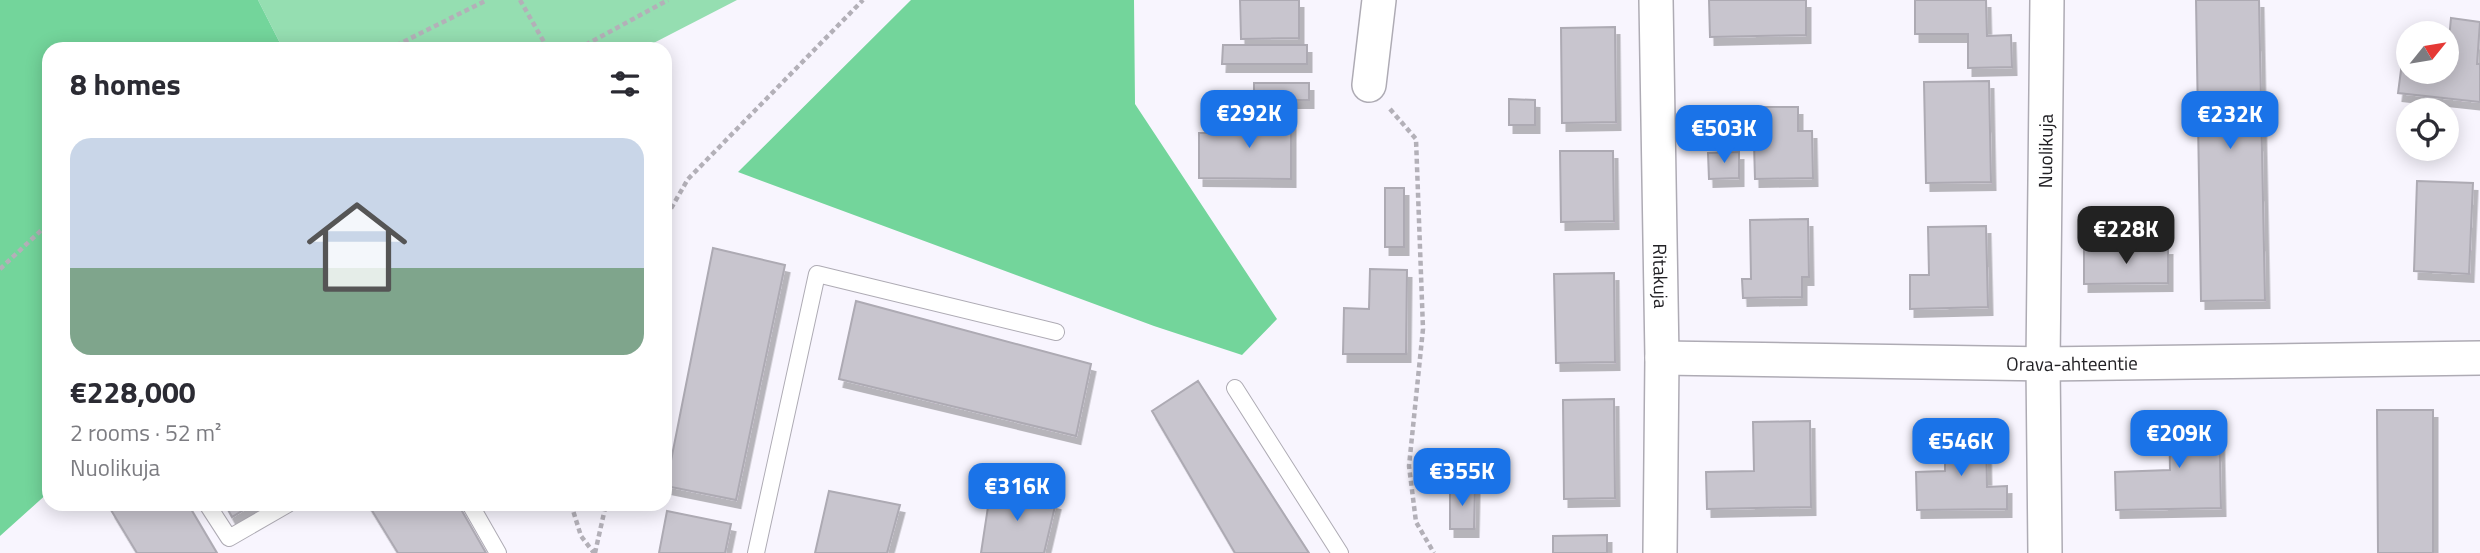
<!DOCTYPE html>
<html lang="en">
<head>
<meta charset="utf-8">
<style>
	body { margin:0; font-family:"Titillium Web",sans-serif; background:#f7f7f7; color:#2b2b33; height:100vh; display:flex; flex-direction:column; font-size:26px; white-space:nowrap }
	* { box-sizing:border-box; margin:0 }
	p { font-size:23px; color:#7c7c81 }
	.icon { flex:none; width:38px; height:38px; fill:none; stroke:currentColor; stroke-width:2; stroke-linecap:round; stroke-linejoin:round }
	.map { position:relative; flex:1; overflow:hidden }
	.side { position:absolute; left:42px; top:42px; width:630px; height:469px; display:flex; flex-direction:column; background:#fff; border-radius:21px; box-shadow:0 4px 18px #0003 }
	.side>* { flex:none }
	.needle { width:46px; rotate:60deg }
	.buttons { position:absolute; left:2396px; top:21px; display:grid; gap:14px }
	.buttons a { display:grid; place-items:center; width:63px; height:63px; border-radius:50%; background:#fff; box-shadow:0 4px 18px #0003; font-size:35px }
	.price { position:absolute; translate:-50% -60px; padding:0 16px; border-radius:14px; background:#1a73e8; color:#fff; font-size:23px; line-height:46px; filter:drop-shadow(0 2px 4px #0008) }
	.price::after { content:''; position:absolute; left:50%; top:42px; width:21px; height:16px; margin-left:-10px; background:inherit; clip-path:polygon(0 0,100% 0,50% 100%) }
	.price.current { background:#222; color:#fff }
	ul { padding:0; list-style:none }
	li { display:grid; align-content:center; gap:14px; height:371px; padding:0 28px }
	li span { display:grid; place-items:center; height:217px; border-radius:21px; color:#555 }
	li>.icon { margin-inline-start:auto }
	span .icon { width:126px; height:126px; fill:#fffc; stroke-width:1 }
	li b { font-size:30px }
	h2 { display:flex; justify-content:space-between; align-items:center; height:84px; padding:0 28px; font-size:30px }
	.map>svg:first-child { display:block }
	.green { fill:#95deb1 }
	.forest { fill:#73d59b }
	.building { fill:#c8c5ce; stroke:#adaab3; stroke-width:2; filter:url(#shadow) }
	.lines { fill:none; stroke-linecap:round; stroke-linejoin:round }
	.lane-casing { stroke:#aeabb4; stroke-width:18 }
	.street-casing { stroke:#aeabb4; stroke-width:36 }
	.path { stroke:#b3b0b8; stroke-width:4.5; stroke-dasharray:5 3.5; stroke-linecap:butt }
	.lane { stroke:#fff; stroke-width:16 }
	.street { stroke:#fff; stroke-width:33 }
	.labels { text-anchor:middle; stroke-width:6; stroke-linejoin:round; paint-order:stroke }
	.street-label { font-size:19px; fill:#222125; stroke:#fff }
</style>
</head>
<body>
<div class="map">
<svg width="2480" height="553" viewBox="0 0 2480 553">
	<defs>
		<filter id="shadow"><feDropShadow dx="4.5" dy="8" stdDeviation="0" flood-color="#0004"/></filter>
	</defs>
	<rect width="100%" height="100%" fill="#f8f5fe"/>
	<path class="green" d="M258 0H737L642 49H283Z"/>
	<path class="forest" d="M0 0H258L283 49H49V492L0 536Z
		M911 0H1134L1135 104 1277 319 1242 355 1154 326 738 172Z"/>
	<path class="building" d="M1240 0H1299V38L1241 39Z
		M1709 0H1806V35L1710 37Z
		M1915 0H1986L1987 36 2011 35 2012 67 1968 68V34H1915Z
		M2196 0H2259L2265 300 2201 301Z
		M2451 18 2480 22 2477 64H2480V102L2398 93 2403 55H2408V72H2446Z
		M1615 27 1616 122 1562 123 1561 28Z
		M1223 45H1307V64H1222Z
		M1989 81 1991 182 1926 183 1924 82Z
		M1254 83H1309V100H1254Z
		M1509 99 1535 100V125H1509Z
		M1753 107H1798V131H1812L1813 178 1755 179Z
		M1250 112 1291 113V179L1199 178V133H1250Z
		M1560 151H1613L1614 221 1561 222Z
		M1739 152V178L1709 179 1708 153Z
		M2417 181 2473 183 2469 274 2414 271Z
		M1385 188H1404V247H1385Z
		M1808 219 1809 277H1802V297L1743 298 1742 279H1751L1750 220Z
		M1986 226 1988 307 1910 309V275H1929L1928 227Z
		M2168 247V283L2084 284V249Z
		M713 248 785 265 736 500 666 486Z
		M1370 269 1407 270 1406 354H1343L1344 308 1369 309Z
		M1614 273 1615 362 1556 363 1554 274Z
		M856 301 1091 364 1076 436 839 379Z
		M1198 381 1309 553H1235L1152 411Z
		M1614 399 1615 498 1564 499 1563 400Z
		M2377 410H2433V553H2378Z
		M2169 413H2219L2221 508 2116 510 2115 472 2170 470Z
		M1810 421 1811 507 1707 509 1706 472 1754 471 1753 422Z
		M1945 431H1986L1987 487 2007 486V509L1917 510 1916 472 1945 471Z
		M991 487 1056 502 1044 553H981Z
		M1450 487H1475L1474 529H1450Z
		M829 491 900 505 887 553H815Z
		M121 504H188L217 553H137L111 510Z
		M225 504H253L232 517Z
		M368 504H458L486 553H398Z
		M667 511 731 524 725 553H659Z
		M1607 535V553H1553V536Z"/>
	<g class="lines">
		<g class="lane-casing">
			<path id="lane" d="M1235 388 1340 553
				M207 504 229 538 288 504
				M470 504 498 553
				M756 553 817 274 1056 332"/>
		</g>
		<g class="street-casing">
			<g id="street">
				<path id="s1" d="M1656 0 1662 358 1660 553"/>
				<path d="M1369 85 1379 0"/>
				<path id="s2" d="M1662 358 2043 364 2480 358"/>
				<path id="s3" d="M2045 553 2043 364 2047 0"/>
			</g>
		</g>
		<path class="path" d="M520 0 548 49
			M371 49 393 47 487 0
			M578 49 668 0
			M1390 109 1416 139 1423 329 1409 466 1416 522 1434 553
			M665 233 669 212 688 179 863 0
			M0 269 49 223
			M571 504 581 536 594 553
			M595 553 606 504"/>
		<use href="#lane" class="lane"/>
		<use href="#street" class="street"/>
	</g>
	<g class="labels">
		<g class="street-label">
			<text dy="7" stroke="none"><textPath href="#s3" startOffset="402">Nuolikuja</textPath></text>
			<text dy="7" stroke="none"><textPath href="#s1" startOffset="276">Ritakuja</textPath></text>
			<text dy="7" stroke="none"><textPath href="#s2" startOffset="410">Orava-ahteentie</textPath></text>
		</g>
	</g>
</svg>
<div class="buttons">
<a><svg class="needle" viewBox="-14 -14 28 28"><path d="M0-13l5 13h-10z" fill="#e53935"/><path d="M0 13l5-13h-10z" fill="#7c7c81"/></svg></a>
<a><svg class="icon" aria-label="locate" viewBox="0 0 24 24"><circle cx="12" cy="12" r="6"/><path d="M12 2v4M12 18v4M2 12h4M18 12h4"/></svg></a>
</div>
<b class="price" style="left:1249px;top:150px">€292K</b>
<b class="price" style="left:2230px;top:151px">€232K</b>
<b class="price" style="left:1724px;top:165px">€503K</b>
<b class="price current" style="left:2126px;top:266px">€228K</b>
<b class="price" style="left:2179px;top:470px">€209K</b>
<b class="price" style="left:1961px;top:478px">€546K</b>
<b class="price" style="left:1462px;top:508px">€355K</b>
<b class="price" style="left:1017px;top:523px">€316K</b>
<section class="side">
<h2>8 homes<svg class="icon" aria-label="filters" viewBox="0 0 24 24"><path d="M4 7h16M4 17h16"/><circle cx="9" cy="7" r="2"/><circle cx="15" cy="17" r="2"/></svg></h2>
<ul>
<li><span style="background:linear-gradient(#c9d6e8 60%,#7fa58c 0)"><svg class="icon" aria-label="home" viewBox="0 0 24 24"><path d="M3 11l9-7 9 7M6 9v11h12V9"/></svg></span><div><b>€228,000</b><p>2 rooms · 52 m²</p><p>Nuolikuja</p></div></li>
</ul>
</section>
</div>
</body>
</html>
